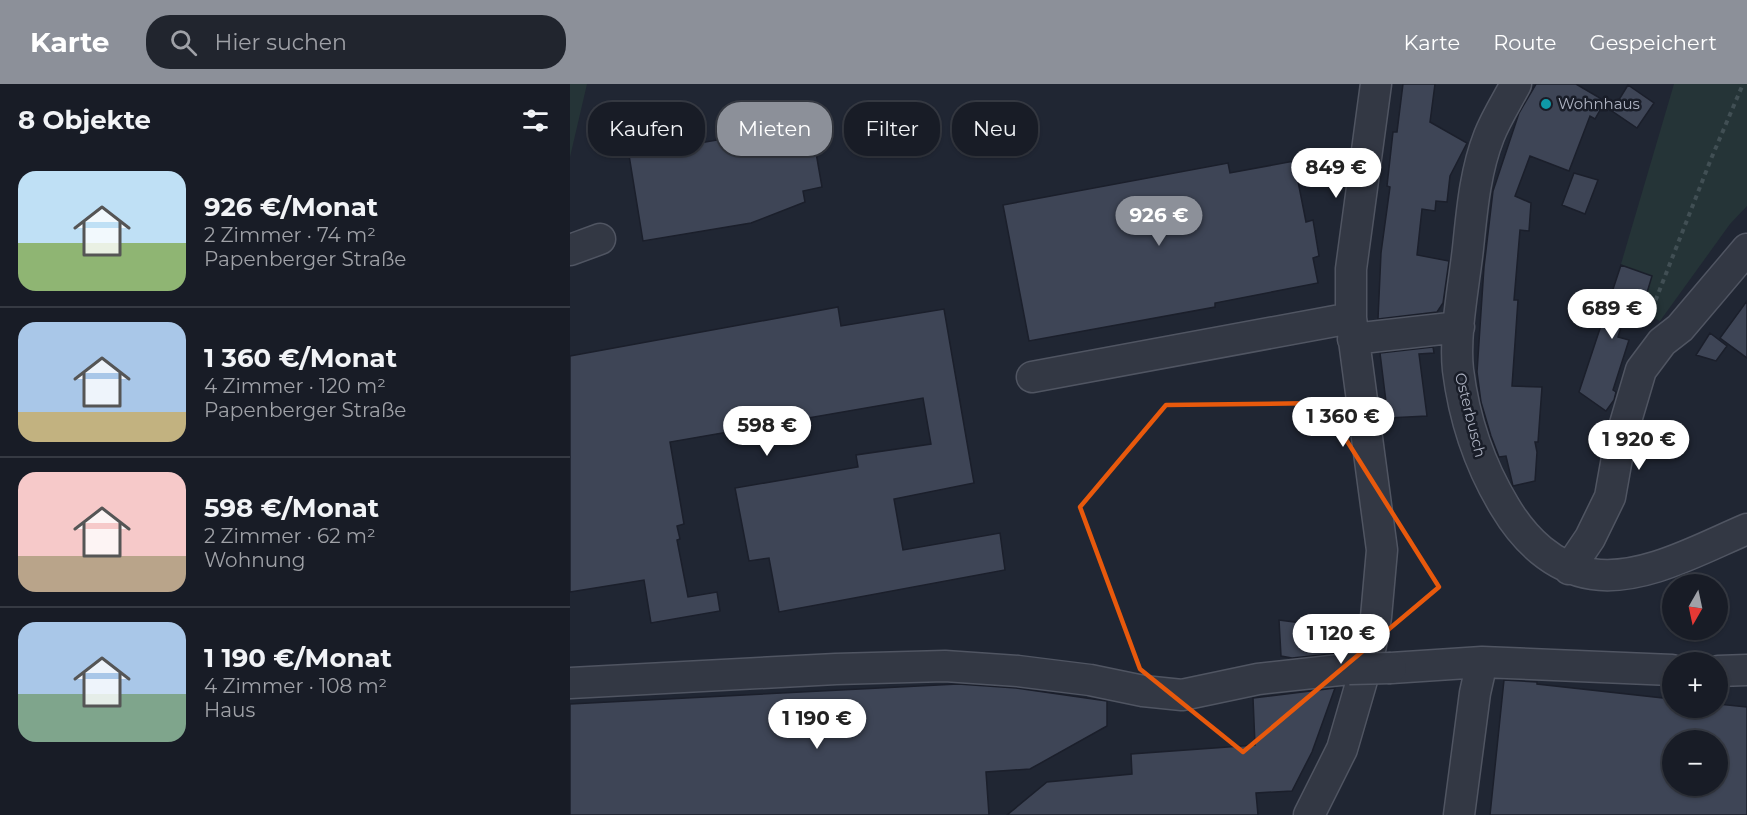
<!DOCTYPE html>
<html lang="de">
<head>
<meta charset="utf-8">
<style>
	body { margin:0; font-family:Montserrat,sans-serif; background:#21252e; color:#f1f3f6; height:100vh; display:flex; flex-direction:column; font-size:22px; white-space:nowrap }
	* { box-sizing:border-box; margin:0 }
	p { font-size:20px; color:#9fa1a7 }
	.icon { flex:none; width:33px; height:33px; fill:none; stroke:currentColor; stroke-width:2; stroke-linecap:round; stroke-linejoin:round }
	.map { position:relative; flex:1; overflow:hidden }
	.details { display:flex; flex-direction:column; background:#181c26; width:570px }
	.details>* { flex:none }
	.hud { position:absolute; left:18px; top:18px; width:570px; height:54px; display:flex; gap:12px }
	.needle { width:39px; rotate:189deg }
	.buttons { position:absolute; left:1092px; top:490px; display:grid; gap:12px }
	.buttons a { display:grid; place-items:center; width:66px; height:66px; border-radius:50%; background:#181c26; box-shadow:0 2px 4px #0004,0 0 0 2px #363a43; font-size:30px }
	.price { position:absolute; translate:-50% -51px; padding:0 14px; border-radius:21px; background:#fff; color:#222; font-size:20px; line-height:39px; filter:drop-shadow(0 2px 3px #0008) }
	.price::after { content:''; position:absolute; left:50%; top:36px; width:18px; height:14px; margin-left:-9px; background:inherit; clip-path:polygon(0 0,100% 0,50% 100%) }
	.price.selected { background:#8c9099; color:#fff }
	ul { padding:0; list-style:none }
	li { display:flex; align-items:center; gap:18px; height:150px; padding:0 18px }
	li+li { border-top:2px solid #363a43 }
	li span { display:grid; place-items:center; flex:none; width:168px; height:120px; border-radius:18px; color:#555 }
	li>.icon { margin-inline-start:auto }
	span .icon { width:72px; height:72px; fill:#fffc; stroke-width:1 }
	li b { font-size:26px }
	h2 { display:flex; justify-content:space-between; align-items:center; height:72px; padding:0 18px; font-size:26px }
	.tag { padding:0 21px; border-radius:24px; background:#181c26; box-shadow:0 2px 4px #0004,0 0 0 2px #363a43; font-size:21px; line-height:54px }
	.tag.selected { background:#8c9099; color:#fff }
	header { display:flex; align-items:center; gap:36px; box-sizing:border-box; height:84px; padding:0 30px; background:#8c9099; color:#fff }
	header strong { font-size:28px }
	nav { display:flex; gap:33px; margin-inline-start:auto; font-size:21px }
	.search { width:420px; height:54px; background:#21252e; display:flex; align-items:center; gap:15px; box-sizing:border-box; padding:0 21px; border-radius:24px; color:#9fa1a7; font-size:22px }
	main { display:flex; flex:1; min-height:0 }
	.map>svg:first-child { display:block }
	.green { fill:#253437 }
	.building { fill:#3e4556; stroke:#1b1f2b; stroke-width:1.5; fill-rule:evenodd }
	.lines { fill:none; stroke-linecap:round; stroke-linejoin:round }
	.minor-casing { stroke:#505562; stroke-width:33 }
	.path { stroke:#414f54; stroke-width:4; stroke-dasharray:4.5 4.5; stroke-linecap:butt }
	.minor { stroke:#333844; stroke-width:30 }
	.minor-bridge-casing { stroke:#505562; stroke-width:33; stroke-linecap:butt }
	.minor-bridge { stroke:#333844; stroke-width:30 }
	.marked { fill:none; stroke:#e8590c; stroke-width:4.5; stroke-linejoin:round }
	.culture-dot { fill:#0f9aa8; stroke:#191d28; stroke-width:2 }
	.labels { text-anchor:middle; stroke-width:5; stroke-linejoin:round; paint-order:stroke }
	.poi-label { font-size:15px; fill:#adb2c1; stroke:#191d28; text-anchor:start }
	.street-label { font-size:15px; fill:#adb2c1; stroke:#191d28 }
</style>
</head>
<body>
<header>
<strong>Karte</strong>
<div class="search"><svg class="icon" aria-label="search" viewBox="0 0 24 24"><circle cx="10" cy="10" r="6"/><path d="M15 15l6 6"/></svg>Hier suchen</div>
<nav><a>Karte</a><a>Route</a><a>Gespeichert</a></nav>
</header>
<main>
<section class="details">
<h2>8 Objekte<svg class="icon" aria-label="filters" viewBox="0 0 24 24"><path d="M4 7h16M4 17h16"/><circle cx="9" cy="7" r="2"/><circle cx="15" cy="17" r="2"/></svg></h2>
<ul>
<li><span style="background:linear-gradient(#bfe0f5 60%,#8fb573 0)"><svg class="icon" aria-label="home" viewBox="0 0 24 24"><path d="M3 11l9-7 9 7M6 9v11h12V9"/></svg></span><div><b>926 €/Monat</b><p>2 Zimmer · 74 m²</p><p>Papenberger Straße</p></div></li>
<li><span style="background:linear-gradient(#a9c7e8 75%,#c2b280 0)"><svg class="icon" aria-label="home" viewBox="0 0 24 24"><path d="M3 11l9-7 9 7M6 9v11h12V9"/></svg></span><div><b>1 360 €/Monat</b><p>4 Zimmer · 120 m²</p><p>Papenberger Straße</p></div></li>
<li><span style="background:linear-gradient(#f6c9c9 70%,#b9a48a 0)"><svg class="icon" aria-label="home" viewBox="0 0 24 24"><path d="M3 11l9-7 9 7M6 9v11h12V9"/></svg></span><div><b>598 €/Monat</b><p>2 Zimmer · 62 m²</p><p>Wohnung</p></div></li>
<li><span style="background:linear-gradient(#a9c7e8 60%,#7fa58c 0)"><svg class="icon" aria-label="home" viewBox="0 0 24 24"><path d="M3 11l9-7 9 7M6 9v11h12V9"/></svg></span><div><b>1 190 €/Monat</b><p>4 Zimmer · 108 m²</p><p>Haus</p></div></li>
</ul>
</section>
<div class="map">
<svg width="1177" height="731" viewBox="0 0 1177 731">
	<rect width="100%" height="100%" fill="#202633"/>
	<path class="green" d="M0 0H17L0 73Z
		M1104 0H1177V122L1160 140 1090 237 1041 214Z"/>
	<path class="building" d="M833 0H865L860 38 897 59 880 92 877 118 866 117 865 127 852 125 847 171 879 177 873 219 867 228 808 235 811 169 820 103 817 102 823 48H827Z
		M966 0H1006L1035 17 1025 35 1020 32 999 87 960 72 945 112 961 119 959 147 950 146 944 216H948L942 302 972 303 968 358H965L967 368 965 397 943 402 936 372 929 373 921 352 911 318 907 288 914 183 923 107 949 29Z
		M1058 1 1084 19 1067 44 1042 27Z
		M241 40 252 103 233 107 235 118 181 139 73 157 59 71Z
		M724 77 736 138 743 136 749 172 743 174 748 199 645 219V223L459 257 433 121 658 79 660 89Z
		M1004 89 1028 96 1015 130 992 121Z
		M1051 181 1082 192 1076 212 1062 207 1048 253 1059 256 1043 306 1046 308 1044 316 1036 327 1009 308Z
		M1177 217V274L1150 254Z
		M268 223 271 242 374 225 404 399 324 415 333 466 430 449 435 486 209 528 199 474 179 477 165 404 288 383 286 371 361 360 353 314 100 358 114 440 107 442 110 455 107 456 118 513 147 508 150 527 81 539 74 496 0 508V272Z
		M1140 249 1157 262 1146 277 1126 271Z
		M863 263 864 269 849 270 857 332 818 334 810 269Z
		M709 536 784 546 780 568 722 574 711 572Z
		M934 596 967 598V600L1102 615V624H1148V620L1177 623V731H920ZM1102 657H1148V702H1102Z
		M388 600 446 604 537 617V642L460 685 416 688 419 731H0V620Z
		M765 604 742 668 722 707 686 709 688 731H437L477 698 562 690 561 670 685 661 683 614Z"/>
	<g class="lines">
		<g class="minor-casing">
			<path id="minor" d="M946 0C937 17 926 34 919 52 905 88 902 126 898 164 894 201 884 250 888 286 894 334 910 382 935 423 954 455 983 484 1022 490 1072 498 1132 464 1177 445
				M0 166 30 155
				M783 255 889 243
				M462 293 781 234
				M999 485 1020 454 1040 413 1050 357 1071 286 1092 258 1110 244 1177 165
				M821 584 912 578 1102 586
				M1148 587 1177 586
				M0 599 266 585 375 582 448 587 520 596 573 607 612 611 688 595 779 585
				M739 731 772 665 799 572 806 533 812 466 781 234V185L806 0
				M889 731 905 609 912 578"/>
		</g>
		<path class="path" d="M1079 233 1141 75 1173 0"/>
		<use href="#minor" class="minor"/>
		<g class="minor-bridge-casing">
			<path id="minor-bridge" d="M779 585 821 584"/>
		</g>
		<use href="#minor-bridge" class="minor-bridge"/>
	</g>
	<path class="marked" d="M753 319 869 503 673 668 570 585 510 423 596 321Z"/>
	<circle class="culture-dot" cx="976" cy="20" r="6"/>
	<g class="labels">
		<g class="poi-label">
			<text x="988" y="25">Wohnhaus</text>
		</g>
		<g class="street-label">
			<text transform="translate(900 331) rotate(76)" y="5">Osterbusch</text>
		</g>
	</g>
</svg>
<div class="buttons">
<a><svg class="needle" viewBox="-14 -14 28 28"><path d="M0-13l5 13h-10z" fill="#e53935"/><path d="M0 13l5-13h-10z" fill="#9fa1a7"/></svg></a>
<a>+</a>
<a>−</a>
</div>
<b class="price" style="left:766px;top:115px">849 €</b>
<b class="price selected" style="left:589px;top:163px">926 €</b>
<b class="price" style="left:1042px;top:256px">689 €</b>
<b class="price" style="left:773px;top:364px">1 360 €</b>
<b class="price" style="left:197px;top:373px">598 €</b>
<b class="price" style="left:1069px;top:387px">1 920 €</b>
<b class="price" style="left:771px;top:581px">1 120 €</b>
<b class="price" style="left:247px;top:666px">1 190 €</b>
<div class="hud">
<a class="tag">Kaufen</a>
<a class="tag selected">Mieten</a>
<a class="tag">Filter</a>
<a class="tag">Neu</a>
</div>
</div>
</main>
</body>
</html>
